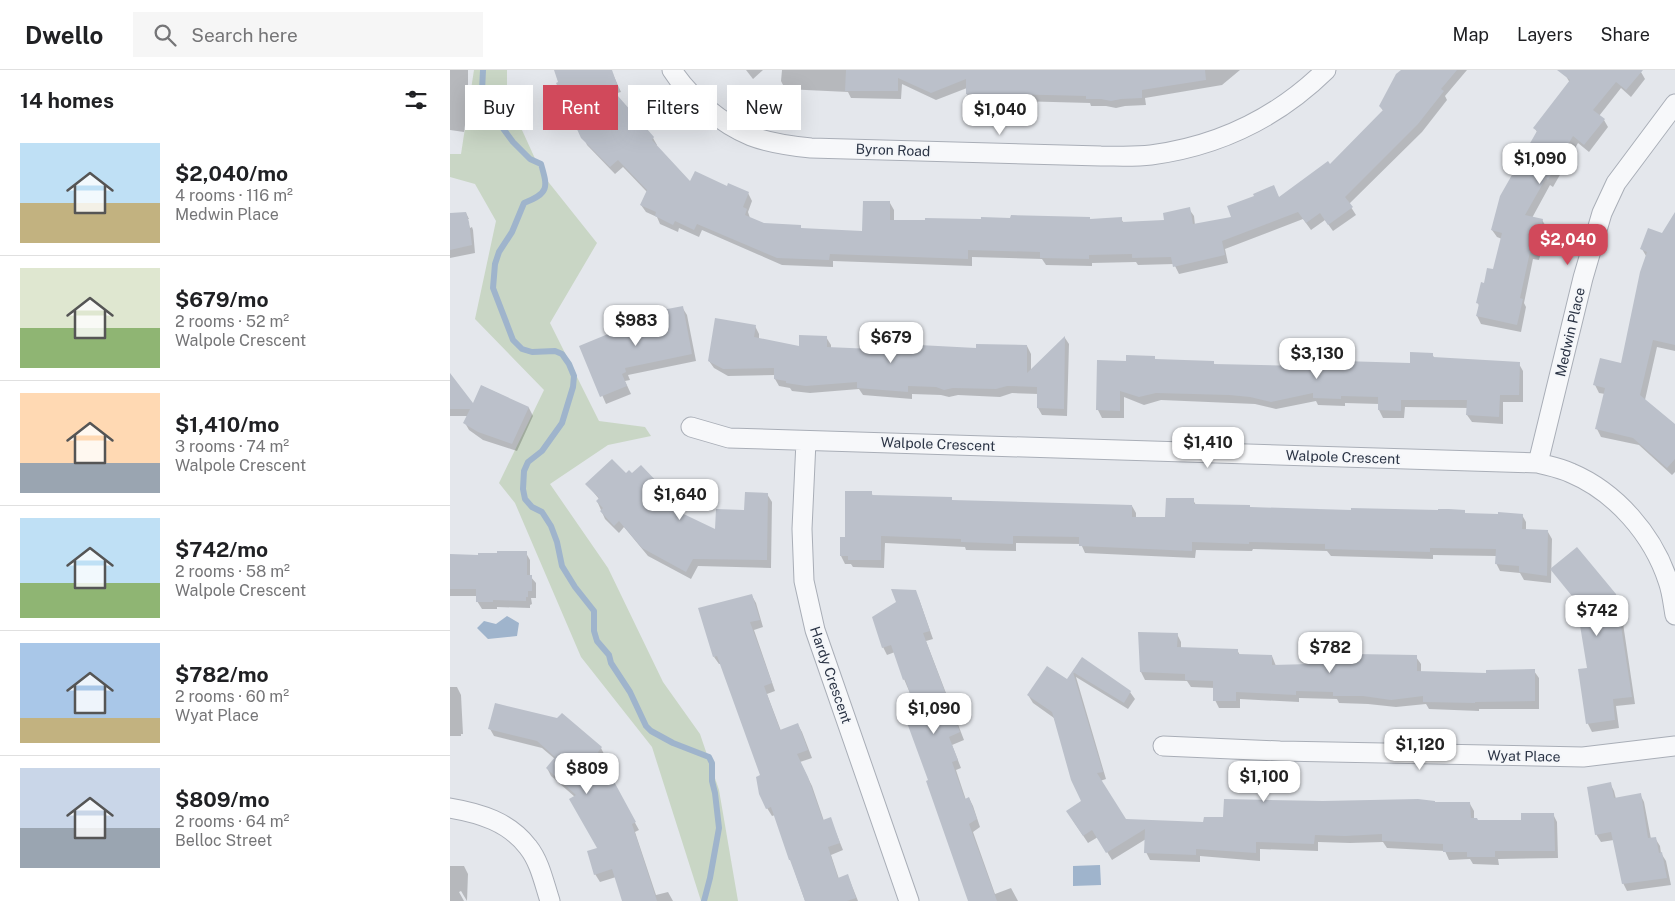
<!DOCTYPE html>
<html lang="en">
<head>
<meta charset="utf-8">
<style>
	body { margin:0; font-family:"Public Sans",sans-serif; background:#f6f6f6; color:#202124; height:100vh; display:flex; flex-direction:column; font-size:19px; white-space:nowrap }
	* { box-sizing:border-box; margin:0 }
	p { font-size:16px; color:#757577 }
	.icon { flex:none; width:28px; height:28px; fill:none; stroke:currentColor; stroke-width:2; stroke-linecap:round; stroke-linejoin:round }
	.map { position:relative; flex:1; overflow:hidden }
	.side { display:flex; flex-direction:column; background:#fff; width:450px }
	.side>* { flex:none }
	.guide { position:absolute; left:15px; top:15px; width:475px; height:45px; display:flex; gap:10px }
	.price { position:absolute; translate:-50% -42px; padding:0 11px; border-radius:10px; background:#fff; color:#222; font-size:16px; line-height:32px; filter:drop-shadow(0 1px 2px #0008) }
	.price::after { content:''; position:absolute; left:50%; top:30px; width:15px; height:11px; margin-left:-8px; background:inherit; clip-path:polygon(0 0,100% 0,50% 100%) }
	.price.active { background:#d1495b; color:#fff }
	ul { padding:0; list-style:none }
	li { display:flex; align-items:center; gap:15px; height:125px; padding:0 20px }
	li+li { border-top:1px solid #e0e0e0 }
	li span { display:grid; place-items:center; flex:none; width:140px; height:100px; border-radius:0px; color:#555 }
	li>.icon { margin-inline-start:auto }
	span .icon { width:60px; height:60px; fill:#fffc; stroke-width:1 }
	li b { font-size:21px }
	h2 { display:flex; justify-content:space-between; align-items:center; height:60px; padding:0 20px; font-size:21px }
	.pill { padding:0 18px; border-radius:0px; background:#fff; box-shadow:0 5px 20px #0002; font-size:18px; line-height:45px }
	.pill.active { background:#d1495b; color:#fff }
	header { display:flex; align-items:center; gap:30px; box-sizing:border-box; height:70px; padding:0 25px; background:#fff; border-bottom:1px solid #e0e0e0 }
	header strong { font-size:24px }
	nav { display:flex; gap:28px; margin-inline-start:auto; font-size:18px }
	.search { width:350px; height:45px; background:#f6f6f6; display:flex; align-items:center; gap:12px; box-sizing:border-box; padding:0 18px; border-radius:0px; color:#757577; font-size:19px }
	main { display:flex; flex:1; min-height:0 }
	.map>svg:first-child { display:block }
	.green { fill:#c9d6c5 }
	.water { fill:#9fb4cc }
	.shadow { fill:#0003 }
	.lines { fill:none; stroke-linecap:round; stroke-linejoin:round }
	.stream { stroke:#9fb4cc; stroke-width:6 }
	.building { fill:#bbc0ca }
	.street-casing { stroke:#a9aeb7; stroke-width:21 }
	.street { stroke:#f7f8fa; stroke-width:19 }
	.labels { text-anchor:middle; stroke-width:4; stroke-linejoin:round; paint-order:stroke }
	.street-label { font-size:14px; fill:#2b3445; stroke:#f4f6f9 }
</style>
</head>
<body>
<header>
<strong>Dwello</strong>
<div class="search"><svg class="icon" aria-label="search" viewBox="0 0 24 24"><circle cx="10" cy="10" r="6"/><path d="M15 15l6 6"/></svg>Search here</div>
<nav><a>Map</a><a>Layers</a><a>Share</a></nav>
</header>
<main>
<section class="side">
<h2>14 homes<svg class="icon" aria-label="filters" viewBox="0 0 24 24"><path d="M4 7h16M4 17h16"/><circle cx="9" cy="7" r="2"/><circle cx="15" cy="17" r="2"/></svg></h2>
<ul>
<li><span style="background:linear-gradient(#bfe0f5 60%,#c2b280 0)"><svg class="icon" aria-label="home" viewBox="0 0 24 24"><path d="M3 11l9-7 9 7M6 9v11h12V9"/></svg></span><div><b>$2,040/mo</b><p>4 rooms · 116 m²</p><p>Medwin Place</p></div></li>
<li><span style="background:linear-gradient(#dfe7d0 60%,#8fb573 0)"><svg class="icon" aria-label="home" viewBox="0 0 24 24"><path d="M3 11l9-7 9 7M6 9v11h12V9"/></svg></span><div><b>$679/mo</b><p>2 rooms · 52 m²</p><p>Walpole Crescent</p></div></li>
<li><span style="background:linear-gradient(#ffd9b3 70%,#9aa5b1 0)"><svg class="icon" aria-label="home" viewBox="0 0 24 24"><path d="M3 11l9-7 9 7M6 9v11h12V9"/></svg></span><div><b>$1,410/mo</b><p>3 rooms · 74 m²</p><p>Walpole Crescent</p></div></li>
<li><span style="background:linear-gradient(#bfe0f5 65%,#8fb573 0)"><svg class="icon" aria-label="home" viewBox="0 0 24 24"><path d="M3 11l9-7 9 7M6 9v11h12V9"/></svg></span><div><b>$742/mo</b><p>2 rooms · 58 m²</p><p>Walpole Crescent</p></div></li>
<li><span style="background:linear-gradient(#a9c7e8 75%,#c2b280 0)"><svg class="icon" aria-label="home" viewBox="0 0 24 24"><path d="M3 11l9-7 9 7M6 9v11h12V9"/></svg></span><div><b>$782/mo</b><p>2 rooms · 60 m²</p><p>Wyat Place</p></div></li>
<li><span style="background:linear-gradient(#c9d6e8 60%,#9aa5b1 0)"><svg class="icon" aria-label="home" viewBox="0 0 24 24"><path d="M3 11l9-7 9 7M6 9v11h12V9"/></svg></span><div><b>$809/mo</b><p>2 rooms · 64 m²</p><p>Belloc Street</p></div></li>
</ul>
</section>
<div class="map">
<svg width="1225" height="831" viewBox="0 0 1225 831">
	<rect width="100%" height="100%" fill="#e4e7ec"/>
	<path class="green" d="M24 0H57V27L92 104 147 173 100 253 149 351 195 357 201 366 158 375 100 414 158 498 213 612 250 664 269 720 288 831H251L202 677 131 587 65 433 49 413 94 320 25 249 46 151 25 114 0 107V84H11Z"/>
	<path class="water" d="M57 546 69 553 67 566 38 569 27 558 34 551 46 554Z
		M650 795 651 815 623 816V796Z"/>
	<path class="shadow" d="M0 0H18V34L14 62 0 60Z
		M106 0H161L171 22 164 24 203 68 207 75 206 76 241 113 277 118 298 123 302 131 298 142 300 148 314 155 350 156 352 160 413 162 440 133 444 140V151L671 149 674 153 716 152 739 139 744 146 745 155 783 148 806 126 824 117 829 128 880 96 934 42 930 36 953 0H1017L995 26 997 30 972 62 899 134 906 145 883 161 875 150 861 160 853 149 775 179 778 193 729 204 724 194 688 195 686 192 642 193V196L596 195 592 189 522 187V196L383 191V197L332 195 252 160 249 167 229 158 228 162 210 154 207 147 196 142 191 135 197 122 173 97 165 104 137 75Z
		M296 0H313L303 9Z
		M332 0H790L772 15 695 28 696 35 675 36 666 38 656 36H641L640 33 564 31 537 33 522 32 517 24V18L486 30 452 14 451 29 401 28 398 22 335 19 331 11Z
		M1120 0H1192L1191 2 1195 9 1181 27 1171 18 1149 46 1154 50 1158 57 1139 82 1128 73 1103 117 1100 115 1082 148 1092 150 1097 158 1089 190 1083 189 1074 233 1076 237 1071 262 1031 254 1027 246 1029 236 1028 233 1035 215 1044 201 1052 169 1047 167 1042 160 1087 62 1085 58 1120 13 1116 6Z
		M16 143 19 149H17L20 158 22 157 23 160 25 183 0 188V145Z
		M1225 145V281L1207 277 1195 330 1225 355V402L1222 405 1189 375 1151 367 1147 359 1155 324 1149 323 1145 315 1172 295 1196 186 1192 179 1212 165Z
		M232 237 237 245 246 291 178 305 180 310 175 311 181 324 156 334 131 277Z
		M305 256 309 264V269L350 278 376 267 381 275V279L470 282 577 276 581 284V301L615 268 619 274 617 346 592 345 588 338V324L562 323 550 327 508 325 499 327 491 325 462 324V329L413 325 409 319 360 323 342 321 340 318 329 316 325 309V305L278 306 264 298 259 291Z
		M892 282 896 293 961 295 982 284 985 289 1069 294 1073 301V332H1053V354L1022 352 1017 345 1018 338 955 337 954 348H933L929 340V334L895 333V336L868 335 866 331 826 339 805 334 711 330 694 335 674 327V348H652L648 340V292H677L704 287 706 291 763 292 765 295 851 298Z
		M0 305 23 335 32 316 79 338 83 346 67 381 33 370 19 360 15 353 18 346H0Z
		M176 405 209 416 213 423 205 431 266 461 317 424 322 432 321 498 248 496 241 509 198 486 174 457 169 463 155 449 147 431 149 429 137 414Z
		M421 422 423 426 501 429 503 432 682 436 686 443V449H716L743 430 746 435 800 438 902 441H1014L1016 445H1072L1076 452V460L1098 462 1102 469 1101 513 1074 510 1070 503 1050 501 1046 493V486L983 485V489L881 486 877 481 803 479 802 481 746 480 745 488 635 483 631 474 566 473V481L516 480 515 477 435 473 434 498 403 497 401 494H395L391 486V468L396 469Z
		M76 483 80 490V506L86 513V528H81L82 534 80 535V538L47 537V539H32L27 531V526H0V485L29 486Z
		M1102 499 1165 525 1170 533 1185 634 1166 636 1169 658 1142 662 1138 654 1129 600 1138 599 1128 533Z
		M465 521 469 529 483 569 476 571 514 670 502 675 511 698 506 700 516 730 519 728 523 736 530 757 523 762 545 824 561 818 568 831H520L470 647 454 609 445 582 437 585 433 577Z
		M302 526 306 533 313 557 304 560 325 621 317 624 331 661 348 655 352 662 362 688 350 692 362 716 374 751 380 748 393 780 381 785 389 809 398 806 408 831H355L325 745 322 746 317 738 312 706 271 594H269L264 587Z
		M727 564 731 572V578L787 580 790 585 822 586 826 596H862L905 580 908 585 966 587 971 594V602L1037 604 1084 601 1089 608V639H1029V641L979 639 976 634 946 637 918 634 889 633 887 629 849 628V632L790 629V638H769L765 630V618L741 617 737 611 695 610 691 602Z
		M633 589 680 622 685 629 678 639 626 607 656 709 650 711 675 750 755 753 774 748 985 734H1020L1024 741V749L1028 751H1073L1103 744 1107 752 1108 788 1048 789 1049 795 1023 794 1020 789 999 790 995 781 937 778 933 772 900 773 868 772V781L810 779V791L750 786V792L700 790 696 782V769L662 790 648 767 638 773 622 749 633 731 604 648 583 633 578 625 617 611Z
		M0 617H7L11 625 13 664H11V666H0Z
		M40 659 151 678 155 686 151 690 189 760 185 762 206 825 218 822 223 831H173L166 807 150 812 145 804 149 779 125 727 101 706 97 698 105 689 92 678 44 666Z
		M1160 713 1164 721 1166 729 1190 724 1194 732 1201 769 1205 768 1210 776 1211 783 1216 791 1221 815 1177 821 1173 813 1164 770 1151 772 1146 764Z
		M0 796H14L18 804 17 831 11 821 9 822 14 831H0Z"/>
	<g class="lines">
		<path class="stream" d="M33 0 32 21 35 34 63 72 80 89 91 94C98 118 99 123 74 133L62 162 49 182 45 194 43 218 63 270 72 279 82 282 105 281 112 284 119 294 124 306 123 317 112 353 92 381 78 392 74 401 73 419 75 429 82 437 92 442 101 456 107 472 112 496 125 517 144 541V561L147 571 159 585 161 593 180 622 196 656 201 661 223 673 259 687 262 693V711L265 723 269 758 260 808 254 831"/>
	</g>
	<path class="building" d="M104 0H162L167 14 160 17 204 67 202 70 240 111 245 101 277 116 278 113 299 122 293 137 297 139 295 145 314 153 351 155V158L412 161 413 131H440V150H475V148L531 149V147L560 148 561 145 640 147V149L672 147V152L714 150 713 143 740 137 743 154 781 147 777 136 804 126 803 124 824 115 829 127 878 91 880 94 933 40 929 36 946 4 951 0H1007L991 19 994 21 968 54 895 127 903 137 878 155 870 143 856 153 848 142 772 171 775 185 723 197 721 187 682 188V184L639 185V189L590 188V182L518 180V189L380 184 379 190 327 188 247 154 244 160 225 151 223 155 205 146 206 142 190 135 197 120 168 90 160 97 131 68 106 13 108 12Z
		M396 0H755L756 10 692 20V28L671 29 661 31 651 29H636V26L559 24 532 26 516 24V9L481 23 448 8V21H395Z
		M1107 0H1193L1176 20 1166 12 1143 40 1155 49 1134 75 1123 66 1098 110 1096 108 1075 145 1093 149 1085 183 1080 182 1070 228 1073 229 1067 255 1026 246 1029 234 1026 233 1031 212 1034 213 1037 198 1043 199 1052 163 1041 160 1050 126 1087 61 1083 58 1120 10Z
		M16 142 19 152 22 175 0 180V143Z
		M1225 142V275L1203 270 1190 325 1225 354V389L1217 398 1183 368 1145 359 1155 318 1143 315 1150 288 1171 293 1190 202 1197 182 1190 179 1198 158 1212 163Z
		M233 236 242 284 175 298 176 302 172 304 177 316 150 327 129 276 192 250 191 244Z
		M265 248 306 255 304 267 349 276V265L377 266V277L469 281V275L526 278V274L577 275V303L615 266 614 339 587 338V317L557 316 546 319 503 318 494 320 486 317 458 316V322L407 318V312L356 316 336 313V311L324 309V298L273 299 258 291Z
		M850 280 893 281 892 291 960 293V282L983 283V287L1070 292 1069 325H1050L1049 347 1016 345 1017 330H951V341L928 340V327L891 326V329L863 328V323L821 332 800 327 779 325 706 323 689 327 670 321V341L646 340 647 290 676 291V285L705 286V289L764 291V294L850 296Z
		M0 303 23 333 31 315 79 337 62 374 28 362 13 353 20 339H0Z
		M162 389 176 403 179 400 182 403 191 395 210 415 198 427 265 459 266 439 294 440 295 422 318 423 317 490 243 489 236 502 192 478 169 451 164 456 150 441 153 438 146 431 149 428 135 414Z
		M395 421H422V425L502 427V430L682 435V447H715L716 428H744V434L800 435V437L901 440V438L988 440V439H999L1015 440V443L1048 444V442L1073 444 1072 459 1098 460 1097 506 1069 502V496L1045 494 1046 479 980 478V482L875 479V474L799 472V474L742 472V481L629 476V467L563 466V474L511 472V469L431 466V490H398V486H390V467H395Z
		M1127 477 1166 524 1182 627 1163 629 1165 650 1136 654 1128 599 1137 598 1126 531 1100 499Z
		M47 481H77V505H82V521H78V527H76V531L43 530V532H26V519H0V484L28 485V483H47Z
		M441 519 466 520 480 561 473 563 510 662 499 667 508 690 502 692 515 729 519 727 527 749 519 754 547 831H518L476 711 478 710 456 650 468 646 455 609 453 610 441 575 432 578 422 547 446 532Z
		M302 524 310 550 300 552 322 613 314 616 330 660 348 653 358 680 347 684 358 707 373 750 381 747 390 773 378 777 388 808 398 804 406 828 397 831H355L340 790H339L321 737 316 739 309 724 306 707 310 705 267 586 263 587 248 538Z
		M688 562 728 563 727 577 788 579V584L822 585V595L860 594 861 580 876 581 877 578 905 579V584L967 585V601L1036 603V600L1085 599V631L1025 632V633L973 632V626L941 630 913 626H883V622L846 621V625L786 622V631H763V611L735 610V604L690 602Z
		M632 587 681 621 674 633 623 602 653 702 647 703 676 749 753 752 754 747H773L774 729 873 731 968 729 985 731V732H1020L1021 748H1027L1028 750H1071V743H1104L1105 781H1045V787H1017V782H993V774L932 771V764L895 766 865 765 864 774 806 772V783L746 779V785L694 783 695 759 656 783 642 760 633 766 616 741 631 731 621 710 602 642 577 625 597 596 617 609Z
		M45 633 107 648 112 643 152 677 148 682 186 752 182 754 207 831H172L162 799 144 805 137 781 147 778 119 729 126 725 96 698 105 687 87 671 38 659Z
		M1161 712 1164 728 1191 723 1198 768 1206 767 1209 783 1212 782 1217 808 1172 814 1161 762 1145 765 1137 717Z"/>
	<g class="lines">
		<g class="street-casing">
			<path id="street" d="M222 0C239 27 272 54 301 66 319 73 341 76 361 78L651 86C668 86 685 87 701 85 769 76 827 48 876 0
				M241 357 279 368 1088 393C1099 396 1111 398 1121 403 1166 422 1203 465 1218 511 1222 522 1223 534 1225 545
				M356 371 352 459 354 511 365 560 459 831
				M1088 393 1133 208 1152 143 1166 113 1225 34
				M713 676 830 681 1133 687 1225 676
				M0 738C30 743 59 752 78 777 90 792 94 813 100 831"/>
		</g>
		<use href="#street" class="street"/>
	</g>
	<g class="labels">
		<g class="street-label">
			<text transform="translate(443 80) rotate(2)" y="5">Byron Road</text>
			<text transform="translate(1120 262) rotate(-77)" y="5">Medwin Place</text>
			<text transform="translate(488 374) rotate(2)" y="5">Walpole Crescent</text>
			<text transform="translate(893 387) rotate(2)" y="5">Walpole Crescent</text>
			<text transform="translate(381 605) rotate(71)" y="5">Hardy Crescent</text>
			<text transform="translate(1074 686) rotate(1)" y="5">Wyat Place</text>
		</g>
	</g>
</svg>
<b class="price" style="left:550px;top:66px">$1,040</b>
<b class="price" style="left:1090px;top:115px">$1,090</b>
<b class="price active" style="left:1118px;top:196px">$2,040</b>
<b class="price" style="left:186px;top:277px">$983</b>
<b class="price" style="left:441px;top:294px">$679</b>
<b class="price" style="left:867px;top:310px">$3,130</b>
<b class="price" style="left:758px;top:399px">$1,410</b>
<b class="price" style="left:230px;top:451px">$1,640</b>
<b class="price" style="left:1147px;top:567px">$742</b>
<b class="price" style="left:880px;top:604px">$782</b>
<b class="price" style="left:484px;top:665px">$1,090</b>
<b class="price" style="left:970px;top:701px">$1,120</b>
<b class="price" style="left:137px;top:725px">$809</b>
<b class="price" style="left:814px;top:733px">$1,100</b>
<div class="guide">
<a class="pill">Buy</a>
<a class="pill active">Rent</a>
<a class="pill">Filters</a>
<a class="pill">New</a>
</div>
</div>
</main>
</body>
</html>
